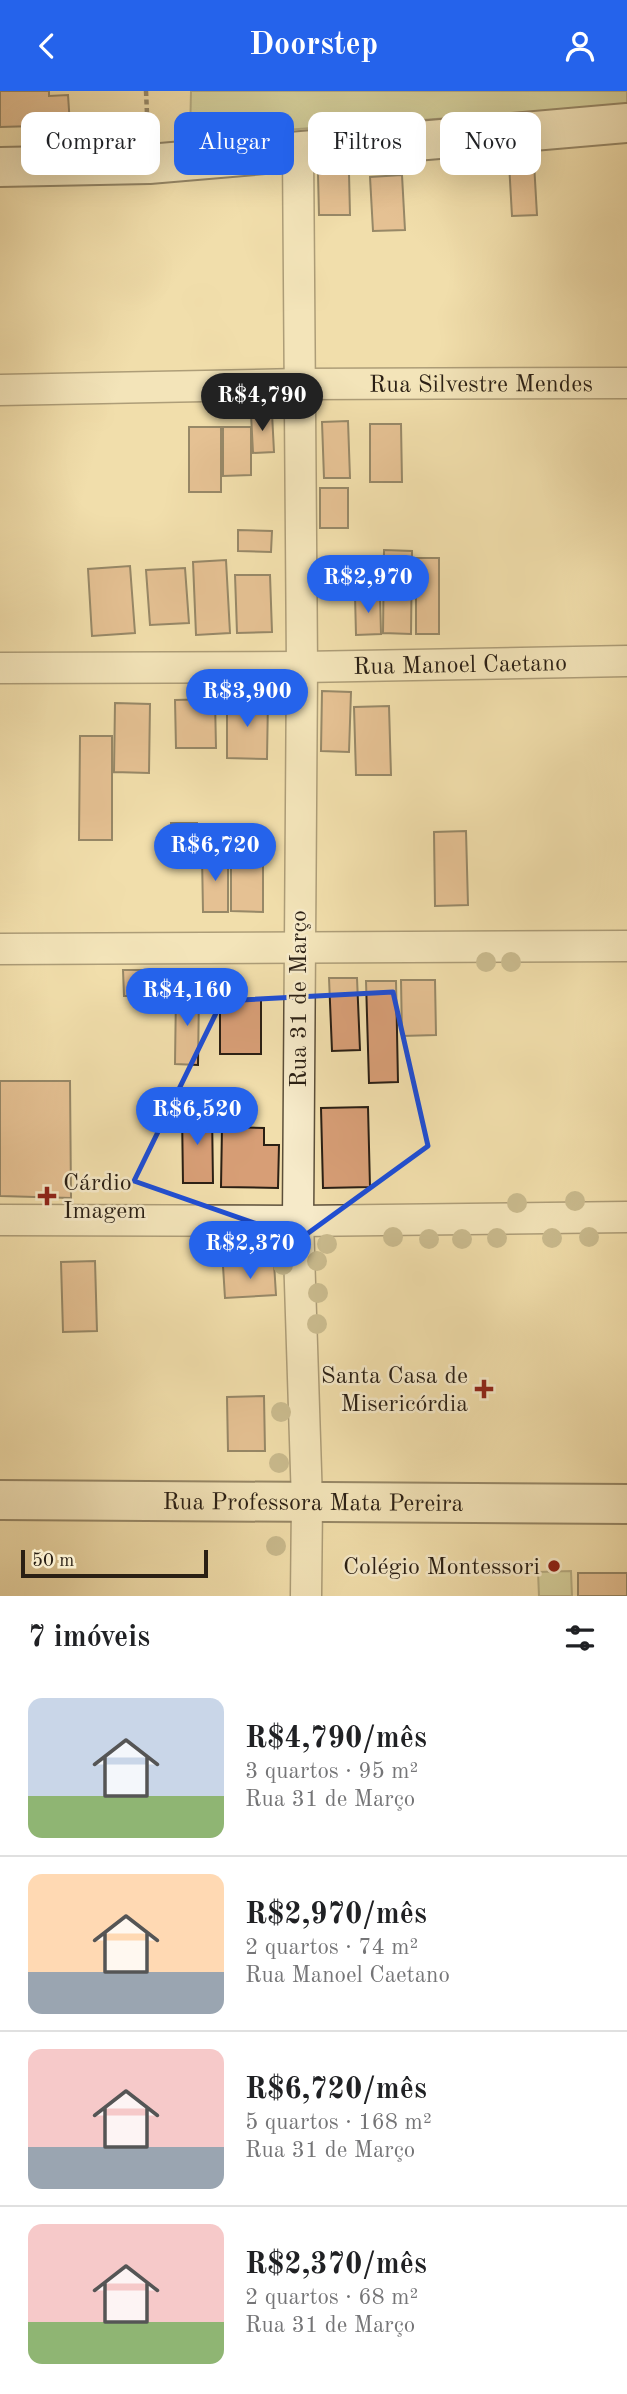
<!DOCTYPE html>
<html lang="pt">
<head>
<meta charset="utf-8">
<style>
	body { margin:0; font-family:"Old Standard TT",serif; background:#f2f2f2; color:#202124; height:100vh; display:flex; flex-direction:column; font-size:26px; white-space:nowrap }
	* { box-sizing:border-box; margin:0 }
	p { font-size:23px; color:#757577 }
	.icon { flex:none; width:38px; height:38px; fill:none; stroke:currentColor; stroke-width:2; stroke-linecap:round; stroke-linejoin:round }
	.map { position:relative; height:1505px; overflow:hidden }
	.sheet { display:flex; flex-direction:column; background:#fff; flex:1 }
	.sheet>* { flex:none }
	.banner { position:absolute; left:21px; top:21px; width:586px; height:63px; display:flex; gap:14px }
	.scale { position:absolute; left:21px; bottom:18px; width:187px; box-sizing:border-box; padding-left:7px; border:4px solid #2a1f14; border-top:0; font-size:19px; line-height:24px; white-space:nowrap; color:#2a1f14; -webkit-text-stroke:5px #f6eac9; paint-order:stroke }
	.price { position:absolute; translate:-50% -60px; padding:0 16px; border-radius:24px; background:#2563eb; color:#fff; font-size:23px; line-height:46px; filter:drop-shadow(0 2px 4px #0008) }
	.price::after { content:''; position:absolute; left:50%; top:42px; width:21px; height:16px; margin-left:-10px; background:inherit; clip-path:polygon(0 0,100% 0,50% 100%) }
	.price.on { background:#222; color:#fff }
	ul { padding:0; list-style:none }
	li { display:flex; align-items:center; gap:21px; height:175px; padding:0 28px }
	li+li { border-top:2px solid #e0e0e0 }
	li span { display:grid; place-items:center; flex:none; width:196px; height:140px; border-radius:14px; color:#555 }
	li>.icon { margin-inline-start:auto }
	span .icon { width:84px; height:84px; fill:#fffc; stroke-width:1 }
	li b { font-size:30px }
	h2 { display:flex; justify-content:space-between; align-items:center; height:84px; padding:0 28px; font-size:30px }
	.pill { padding:0 24px; border-radius:14px; background:#fff; box-shadow:0 7px 28px #0002; font-size:24px; line-height:63px }
	.pill.on { background:#2563eb; color:#fff }
	header { display:flex; justify-content:space-between; align-items:center; height:91px; padding:0 28px; background:#2563eb; color:#fff; font-size:32px; font-weight:800 }
	.map>svg:first-child { display:block }
	.green { fill:#b7c28c; stroke:#707050; stroke-width:2 }
	.building { fill:#d79e76; stroke:#2a1f14; stroke-width:2 }
	.lines { fill:none; stroke-linecap:round; stroke-linejoin:round }
	.street-casing { stroke:#5c4f3a; stroke-width:33 }
	.secondary-casing { stroke:#2a1f14; stroke-width:42 }
	.path { stroke:#2a1f14; stroke-width:4.5; stroke-dasharray:5 3.5; stroke-linecap:butt }
	.street { stroke:#f6eac9; stroke-width:30 }
	.secondary { stroke:#f6eac9; stroke-width:38 }
	.tree { fill:#9b906c }
	.marked { fill:none; stroke:#1d4ed8; stroke-width:5; stroke-linejoin:round }
	.poi-dot { fill:#8f2418; stroke:#f6eac9; stroke-width:2.5 }
	.labels { text-anchor:middle; stroke-width:5; stroke-linejoin:round; paint-order:stroke }
	.street-label { font-size:24px; fill:#2a1f14; stroke:#f6eac9 }
	.poi-label { font-size:24px; fill:#2a1f14; stroke:#f6eac9; text-anchor:end }
</style>
</head>
<body>
<header><svg class="icon" aria-label="back" viewBox="0 0 24 24"><path d="M15 5l-7 7 7 7"/></svg>Doorstep<svg class="icon" aria-label="person" viewBox="0 0 24 24"><circle cx="12" cy="8" r="4"/><path d="M4 21q1-7 8-7t8 7"/></svg></header>
<div class="map">
<svg width="627" height="1505" viewBox="0 0 627 1505">
	<rect width="100%" height="100%" fill="#f1deac"/>
	<filter id="stains"><feTurbulence type="fractalNoise" baseFrequency=".00286" numOctaves="4"/><feColorMatrix values="0 0 0 0 .2 0 0 0 0 .09 0 0 0 0 .02 0 0 0 .5 -.17"/></filter>
	<radialGradient id="worn" r=".72"><stop offset=".6" stop-color="#630" stop-opacity="0"/><stop offset="1" stop-color="#630" stop-opacity=".3"/></radialGradient>
	<path class="green" d="M191 0H627V14L190 46Z
		M571 1480 572 1505H539L538 1481Z"/>
	<path class="building" d="M0 0H49V5L68 4 70 34 0 36Z
		M509 72H534L537 124 512 125Z
		M349 82 350 124H319L318 83Z
		M402 84 405 139 373 140 370 86Z
		M272 322 274 361 253 362 251 323Z
		M348 330 350 387H324L322 331Z
		M370 333H401L402 391H370Z
		M189 336H221V401H189Z
		M223 336H251V384L223 385Z
		M320 397H348V437H320Z
		M238 439 272 440 271 461 238 460Z
		M384 459 412 460 411 543 383 542Z
		M416 467H439V543H416Z
		M226 469 230 542 196 544 193 471Z
		M130 475 135 542 92 545 88 478Z
		M185 477 189 532 150 534 146 479Z
		M235 484H270L272 541 237 542Z
		M355 504H380L381 543 356 544Z
		M322 600 351 601 349 661 321 660Z
		M215 608 216 657H176L175 609Z
		M227 608H268L267 668 227 667Z
		M115 612 150 613 149 682 114 681Z
		M389 615 391 684H356L354 616Z
		M80 645H112V749H79Z
		M171 732H197L198 766 173 767Z
		M466 740 468 814 435 815 434 741Z
		M202 764H228V821H203Z
		M231 771 263 772V821L231 820Z
		M123 879H145L146 905H124Z
		M329 887H357L360 959 332 960Z
		M401 889H435L436 944 402 945Z
		M366 890H396L398 991 369 992Z
		M176 901H199L198 974 175 973Z
		M220 908H261V963H220Z
		M0 990H70L71 1107 0 1105Z
		M368 1016 370 1096 323 1097 321 1017Z
		M182 1021H212L213 1092H183Z
		M222 1036 264 1037V1054H279L278 1097 221 1096Z
		M95 1170 97 1240 63 1241 61 1171Z
		M274 1172 276 1204 225 1207 223 1175Z
		M264 1305 265 1360H228L227 1306Z
		M578 1482H627V1505H578Z"/>
	<g class="lines">
		<g class="street-casing">
			<g id="street">
				<path d="M298 59 302 576 298 1130 307 1411 306 1505"/>
				<path id="s1" d="M0 299 300 293 627 292"/>
				<path id="s2" d="M0 577 302 576 627 570"/>
				<path d="M0 858 627 855"/>
				<path d="M0 1129 298 1130 627 1126"/>
			</g>
		</g>
		<g class="secondary-casing">
			<g id="secondary">
				<path d="M0 76 149 73 627 32"/>
				<path id="s3" d="M0 1409 627 1413"/>
			</g>
		</g>
		<path class="path" d="M146 0 148 45"/>
		<use href="#street" class="street"/>
		<use href="#secondary" class="secondary"/>
	</g>
	<g class="tree">
		<circle cx="486" cy="871" r="10"/>
		<circle cx="511" cy="871" r="10"/>
		<circle cx="575" cy="1110" r="10"/>
		<circle cx="517" cy="1112" r="10"/>
		<circle cx="393" cy="1146" r="10"/>
		<circle cx="589" cy="1146" r="10"/>
		<circle cx="497" cy="1147" r="10"/>
		<circle cx="552" cy="1147" r="10"/>
		<circle cx="429" cy="1148" r="10"/>
		<circle cx="462" cy="1148" r="10"/>
		<circle cx="327" cy="1153" r="10"/>
		<circle cx="205" cy="1155" r="10"/>
		<circle cx="242" cy="1157" r="10"/>
		<circle cx="317" cy="1170" r="10"/>
		<circle cx="283" cy="1174" r="10"/>
		<circle cx="318" cy="1202" r="10"/>
		<circle cx="317" cy="1233" r="10"/>
		<circle cx="281" cy="1321" r="10"/>
		<circle cx="279" cy="1372" r="10"/>
		<circle cx="276" cy="1455" r="10"/>
	</g>
	<path d="M0 0H627V1505H0ZM393 901 428 1055 300 1148 134 1090 222 910Z" fill="#f1deac" fill-opacity=".55" fill-rule="evenodd"/>
	<path class="marked" d="M393 901 428 1055 300 1148 134 1090 222 910Z"/>
	<g class="poi-dot">
		<path d="M43.5 1094.5h7v7h7v7h-7v7h-7v-7h-7v-7h7z"/>
		<path d="M480.5 1287.5h7v7h7v7h-7v7h-7v-7h-7v-7h7z"/>
		<circle cx="554" cy="1475" r="7"/>
	</g>
	<g class="labels">
		<g class="street-label">
			<text dy="8" stroke="none"><textPath href="#s1" startOffset="481">Rua Silvestre Mendes</textPath></text>
			<text dy="8" stroke="none"><textPath href="#s2" startOffset="460">Rua Manoel Caetano</textPath></text>
			<text transform="translate(298 908) rotate(-90)" y="8">Rua 31 de Março</text>
			<text dy="8" stroke="none"><textPath href="#s3" startOffset="313">Rua Professora Mata Pereira</textPath></text>
		</g>
		<g class="poi-label">
			<text x="63" y="1099" text-anchor="start">Cárdio<tspan x="63" dy="28">Imagem</tspan></text>
			<text x="468" y="1292">Santa Casa de<tspan x="468" dy="28">Misericórdia</tspan></text>
			<text x="540" y="1483">Colégio Montessori</text>
		</g>
	</g>
	<rect width="100%" height="100%" filter="url(#stains)"/>
	<rect width="100%" height="100%" fill="url(#worn)"/>
</svg>
<div class="scale">50 m</div>
<b class="price on" style="left:262px;top:342px">R$4,790</b>
<b class="price" style="left:368px;top:524px">R$2,970</b>
<b class="price" style="left:247px;top:638px">R$3,900</b>
<b class="price" style="left:215px;top:792px">R$6,720</b>
<b class="price" style="left:187px;top:937px">R$4,160</b>
<b class="price" style="left:197px;top:1056px">R$6,520</b>
<b class="price" style="left:250px;top:1190px">R$2,370</b>
<div class="banner">
<a class="pill">Comprar</a>
<a class="pill on">Alugar</a>
<a class="pill">Filtros</a>
<a class="pill">Novo</a>
</div>
</div>
<section class="sheet">
<h2>7 imóveis<svg class="icon" aria-label="filters" viewBox="0 0 24 24"><path d="M4 7h16M4 17h16"/><circle cx="9" cy="7" r="2"/><circle cx="15" cy="17" r="2"/></svg></h2>
<ul>
<li><span style="background:linear-gradient(#c9d6e8 70%,#8fb573 0)"><svg class="icon" aria-label="home" viewBox="0 0 24 24"><path d="M3 11l9-7 9 7M6 9v11h12V9"/></svg></span><div><b>R$4,790/mês</b><p>3 quartos · 95 m²</p><p>Rua 31 de Março</p></div></li>
<li><span style="background:linear-gradient(#ffd9b3 70%,#9aa5b1 0)"><svg class="icon" aria-label="home" viewBox="0 0 24 24"><path d="M3 11l9-7 9 7M6 9v11h12V9"/></svg></span><div><b>R$2,970/mês</b><p>2 quartos · 74 m²</p><p>Rua Manoel Caetano</p></div></li>
<li><span style="background:linear-gradient(#f6c9c9 70%,#9aa5b1 0)"><svg class="icon" aria-label="home" viewBox="0 0 24 24"><path d="M3 11l9-7 9 7M6 9v11h12V9"/></svg></span><div><b>R$6,720/mês</b><p>5 quartos · 168 m²</p><p>Rua 31 de Março</p></div></li>
<li><span style="background:linear-gradient(#f6c9c9 70%,#8fb573 0)"><svg class="icon" aria-label="home" viewBox="0 0 24 24"><path d="M3 11l9-7 9 7M6 9v11h12V9"/></svg></span><div><b>R$2,370/mês</b><p>2 quartos · 68 m²</p><p>Rua 31 de Março</p></div></li>
</ul>
</section>
</body>
</html>
